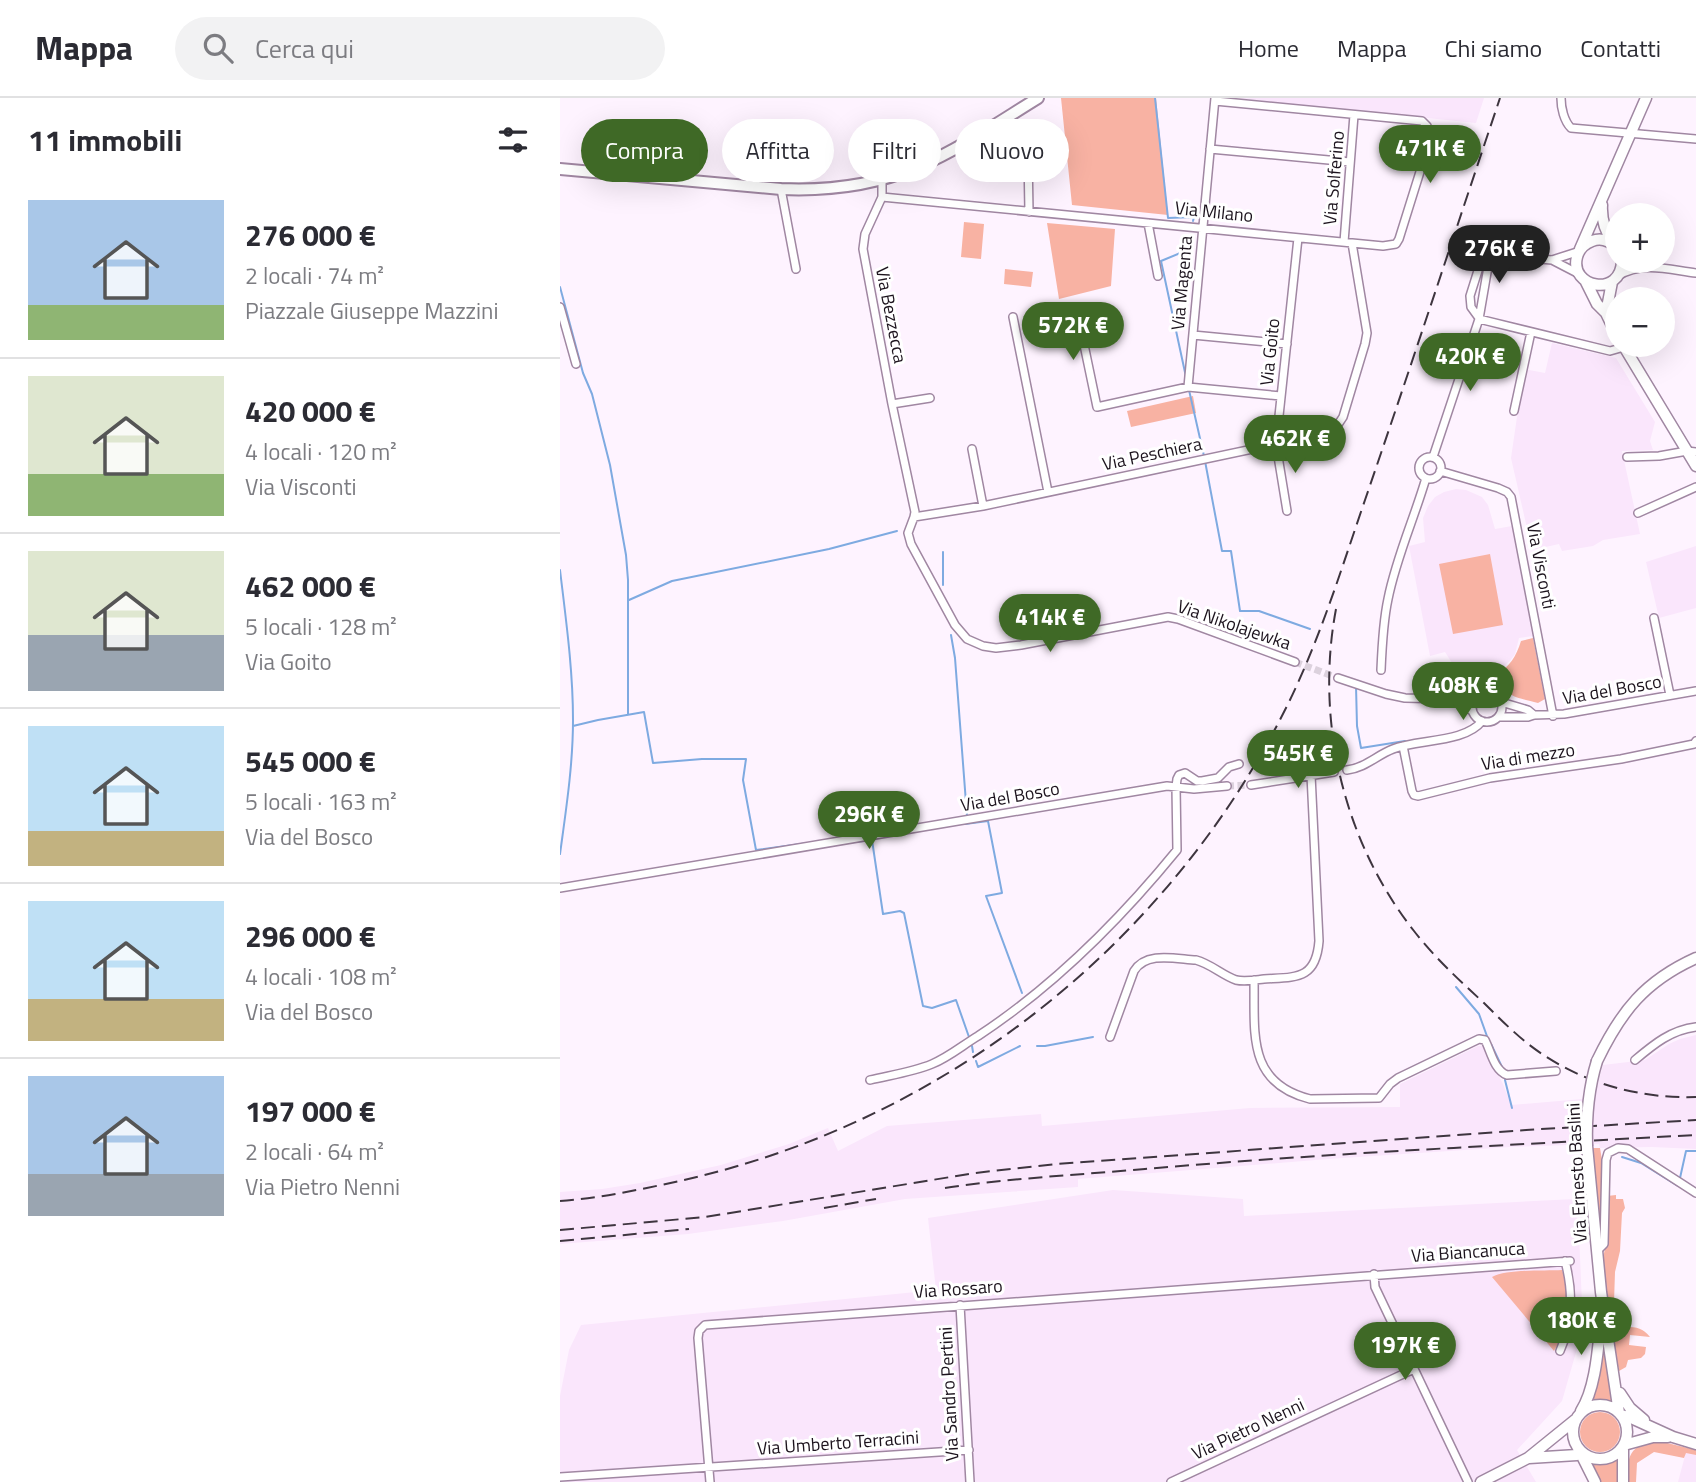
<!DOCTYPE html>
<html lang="it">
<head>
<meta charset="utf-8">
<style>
	body { margin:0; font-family:"Titillium Web",sans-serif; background:#f2f2f3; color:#2b2b33; height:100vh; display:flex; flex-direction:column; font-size:26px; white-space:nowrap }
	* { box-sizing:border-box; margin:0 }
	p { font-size:23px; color:#7c7c81 }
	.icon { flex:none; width:38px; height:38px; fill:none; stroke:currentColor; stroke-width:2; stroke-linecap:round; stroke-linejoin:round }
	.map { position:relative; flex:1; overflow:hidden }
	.drawer { display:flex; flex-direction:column; background:#fff; width:560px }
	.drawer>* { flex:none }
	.guide { position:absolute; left:21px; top:21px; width:665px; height:63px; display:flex; gap:14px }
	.controls { position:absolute; left:1045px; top:105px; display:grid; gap:14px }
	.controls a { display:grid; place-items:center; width:70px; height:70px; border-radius:50%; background:#fff; box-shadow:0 7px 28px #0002; font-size:35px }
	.price { position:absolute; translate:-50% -60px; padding:0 16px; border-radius:24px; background:#3f6926; color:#fff; font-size:23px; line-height:46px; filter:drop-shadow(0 2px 4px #0008) }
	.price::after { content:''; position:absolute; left:50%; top:42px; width:21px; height:16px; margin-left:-10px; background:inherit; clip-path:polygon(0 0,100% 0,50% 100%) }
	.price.active { background:#222; color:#fff }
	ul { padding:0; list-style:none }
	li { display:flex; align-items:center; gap:21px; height:175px; padding:0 28px }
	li+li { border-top:2px solid #e1e1e2 }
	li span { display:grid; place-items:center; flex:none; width:196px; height:140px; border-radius:0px; color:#555 }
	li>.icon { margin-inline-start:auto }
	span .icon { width:84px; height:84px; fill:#fffc; stroke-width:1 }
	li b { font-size:30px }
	h2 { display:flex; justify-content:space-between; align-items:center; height:84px; padding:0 28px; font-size:30px }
	.chip { padding:0 24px; border-radius:32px; background:#fff; box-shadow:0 7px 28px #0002; font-size:24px; line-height:63px }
	.chip.active { background:#3f6926; color:#fff }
	header { display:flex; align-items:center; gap:42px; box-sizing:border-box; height:98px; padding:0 35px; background:#fff; border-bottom:2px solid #e1e1e2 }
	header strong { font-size:33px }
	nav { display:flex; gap:38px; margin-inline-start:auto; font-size:24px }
	.search { width:490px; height:63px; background:#f2f2f3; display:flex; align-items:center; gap:18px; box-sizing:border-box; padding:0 24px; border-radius:38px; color:#7c7c81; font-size:26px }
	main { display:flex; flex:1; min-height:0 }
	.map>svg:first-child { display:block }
	.built { fill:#fae6fc }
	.green { fill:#f8b2a3 }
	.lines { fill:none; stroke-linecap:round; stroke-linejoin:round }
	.stream { stroke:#7eaae1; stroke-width:2 }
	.street-tunnel { stroke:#dcd1dd; stroke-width:7; stroke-dasharray:7 3.5; stroke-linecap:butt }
	.street-casing { stroke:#a087a2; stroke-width:10 }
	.secondary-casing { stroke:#a087a2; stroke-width:13 }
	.primary-casing { stroke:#a087a2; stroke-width:14 }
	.street { stroke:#fff; stroke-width:7 }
	.secondary { stroke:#fff; stroke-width:10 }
	.primary { stroke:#fff; stroke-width:10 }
	.rail { stroke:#3e353f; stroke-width:2; stroke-dasharray:14 7; stroke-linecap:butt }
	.secondary-bridge-casing { stroke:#a087a2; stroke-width:13; stroke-linecap:butt }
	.secondary-bridge { stroke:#fff; stroke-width:10 }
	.labels { text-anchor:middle; stroke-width:6; stroke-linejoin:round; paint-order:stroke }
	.street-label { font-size:18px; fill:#1c131d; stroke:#fff }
</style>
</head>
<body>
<header>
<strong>Mappa</strong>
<div class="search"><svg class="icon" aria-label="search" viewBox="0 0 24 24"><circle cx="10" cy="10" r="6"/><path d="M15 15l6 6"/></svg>Cerca qui</div>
<nav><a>Home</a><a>Mappa</a><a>Chi siamo</a><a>Contatti</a></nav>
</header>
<main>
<section class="drawer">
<h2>11 immobili<svg class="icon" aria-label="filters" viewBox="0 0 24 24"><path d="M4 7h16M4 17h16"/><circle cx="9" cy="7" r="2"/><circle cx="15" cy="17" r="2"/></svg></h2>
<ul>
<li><span style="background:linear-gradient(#a9c7e8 75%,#8fb573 0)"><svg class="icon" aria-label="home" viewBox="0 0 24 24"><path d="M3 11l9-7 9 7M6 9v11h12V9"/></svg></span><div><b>276 000 €</b><p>2 locali · 74 m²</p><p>Piazzale Giuseppe Mazzini</p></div></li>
<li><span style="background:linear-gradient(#dfe7d0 70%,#8fb573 0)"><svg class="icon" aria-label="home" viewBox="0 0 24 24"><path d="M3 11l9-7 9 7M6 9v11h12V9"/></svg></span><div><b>420 000 €</b><p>4 locali · 120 m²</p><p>Via Visconti</p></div></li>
<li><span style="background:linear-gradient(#dfe7d0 60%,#9aa5b1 0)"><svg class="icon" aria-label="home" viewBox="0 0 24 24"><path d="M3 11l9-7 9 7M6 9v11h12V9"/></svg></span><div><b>462 000 €</b><p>5 locali · 128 m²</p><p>Via Goito</p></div></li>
<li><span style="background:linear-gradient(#bfe0f5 75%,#c2b280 0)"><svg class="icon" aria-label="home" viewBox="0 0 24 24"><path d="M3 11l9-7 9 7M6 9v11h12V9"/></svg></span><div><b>545 000 €</b><p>5 locali · 163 m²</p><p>Via del Bosco</p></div></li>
<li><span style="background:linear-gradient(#bfe0f5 70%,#c2b280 0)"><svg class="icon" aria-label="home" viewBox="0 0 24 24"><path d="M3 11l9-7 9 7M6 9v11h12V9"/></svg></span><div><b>296 000 €</b><p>4 locali · 108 m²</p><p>Via del Bosco</p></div></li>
<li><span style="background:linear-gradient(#a9c7e8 70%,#9aa5b1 0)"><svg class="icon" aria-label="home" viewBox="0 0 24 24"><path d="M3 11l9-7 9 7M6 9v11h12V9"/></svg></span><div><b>197 000 €</b><p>2 locali · 64 m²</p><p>Via Pietro Nenni</p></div></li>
</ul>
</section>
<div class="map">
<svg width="1136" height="1384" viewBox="0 0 1136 1384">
	<rect width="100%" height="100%" fill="#fef3ff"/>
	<path class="built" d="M673 0H924L916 25Z
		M992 245 1056 260 1095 324 1090 343 1093 352 1062 353 1080 436 1043 442 1033 448 1002 453 999 446 972 452 951 360 964 271 985 275Z
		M896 391 906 392 922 399 928 407 935 431 952 428 973 538 959 540 955 556 950 563 938 573 929 577 910 576 900 572 894 568 885 554 870 558 849 448 865 444 863 420 868 408 875 399 884 394Z
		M1136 448V510L1099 520 1086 464Z
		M1136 937V1051L1092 1049 1040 1050 1039 1046 950 1049 768 1061 518 1081V1089L345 1101 223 1123 128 1136 0 1146V1094L42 1091 80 1085 161 1067 229 1046 268 1030 278 1053 327 1028 481 1016 482 1028 690 1010 840 1009V986L918 948H922L925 951 943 986 951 1007 1034 1000 1043 967 1085 962 1109 946 1120 941Z
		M553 1092 683 1101 684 1118 1015 1101 1019 1135 1023 1230 1002 1303 957 1352 976 1384H0V1298L9 1252 21 1227 376 1192 368 1120Z
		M1126 1354 1136 1357V1384H1118Z"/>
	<path class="green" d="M501 0H596L608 117 512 107Z
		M404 124 424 126 421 161 401 159Z
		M487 125 555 131 551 188 499 201Z
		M445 171 473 174 471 189 444 186Z
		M633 298 636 315 571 329 567 313Z
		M930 456 943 527 893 536 879 466Z
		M973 540 985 601 978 605C953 598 949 601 936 577 950 568 956 559 961 543Z
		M1033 1050H1040L1042 1062V1094L1047 1098 1056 1097V1101H1063L1065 1110 1062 1115 1060 1153 1055 1174 1054 1204 1047 1205 1043 1160 1046 1146 1040 1143Z
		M1002 1172C1012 1198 1009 1230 994 1253L932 1179C947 1171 983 1173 1002 1172Z
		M1066 1229C1077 1229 1083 1230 1090 1239L1070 1237 1069 1247 1086 1249 1085 1256 1081 1260 1068 1262 1066 1269 1059 1273 1050 1232Z
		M1043 1236 1054 1307 1045 1304 1032 1303 1041 1267Z
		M1020 1334a20 20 0 1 1 40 0a20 20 0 1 1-40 0Z
		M1103 1344 1136 1352V1357L1126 1355 1124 1360 1094 1354 1077 1365 1076 1384H1067C1067 1353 1072 1345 1103 1344Z
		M1059 1358 1058 1384H1039L1030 1363 1044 1364Z"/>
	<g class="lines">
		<path class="stream" d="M595 0 608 120 634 119 633 123
			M0 189 23 275 32 296 50 367 66 457 68 482V616
			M626 279 601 163 630 151 632 137
			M629 292 644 358
			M645 363 662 453H671L680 513H699L750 531
			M383 454V487
			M0 472C6 522 13 572 13 622 13 667 6 712 0 756
			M69 502 112 483 269 451 337 433
			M391 537 395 560 407 718
			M796 588 797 628 801 650 845 643
			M13 628 38 622 84 614 93 665 142 661H186L183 682 196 752 248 745
			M405 726 428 723 442 795 426 798 462 895
			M286 745 312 742 323 816 340 813 344 815 363 908 372 910 396 902 409 939
			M896 889 919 916 928 941
			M931 946 942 969
			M412 948 413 954
			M477 948H485L533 939
			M416 963 418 969 460 948
			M945 982 952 1010
			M1062 1059 1081 1065 1118 1088
			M1120 1080 1126 1053H1136"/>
		<path class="street-tunnel" d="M735 564 778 580
			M667 688 691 687"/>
		<g class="street-casing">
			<path id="street" d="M1001 0C1001 10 1004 23 1011 30L1136 41
				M466 29C452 35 453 38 456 53L461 57H468L469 114
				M650 51 790 64
				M322 81V99L305 136 303 151 332 306 370 300
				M221 91 236 171
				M322 99 823 148 836 146 839 141 864 61 867 28 862 23 655 3
				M588 125 598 178
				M784 144 794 17
				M992 162 1019 176
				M1058 178C1082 163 1110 172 1136 175
				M0 209 16 266
				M517 213 537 309 628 289 721 298
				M453 219 488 394
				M919 220 911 209 910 198 921 163 928 157 992 162 1020 153
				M919 221 1050 253 1064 249
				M633 237 727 246
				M628 289 655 0
				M332 306 355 414 354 419
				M954 313 971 234
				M412 351 423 408
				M859 370a11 11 0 1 1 22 0a11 11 0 1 1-22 0Z
				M873 359 919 221 929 163 936 157
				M1067 359 1099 358 1127 353 1136 354
				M880 373 938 390 947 394 951 399 993 618
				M727 413 716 346 738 140
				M1078 415 1136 389
				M1094 520 1110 597
				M735 564 618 521 608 519 461 547 436 550 423 548 407 541 395 527 351 446 348 435 354 419 423 408 716 346 773 330 777 328 783 319 805 246 807 235 792 145
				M821 572C822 548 823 524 828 501 836 460 854 421 866 380
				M778 580 826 596 845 600 888 601 899 598 916 599
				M912 609a15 15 0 1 1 30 0a15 15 0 1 1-30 0Z
				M889 601 907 609 912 613
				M941 604 968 612 974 617
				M939 619H968L974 617 1004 616 1136 593
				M843 648 852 693 854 697 858 698 930 680 1061 661 1134 646 1136 643
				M787 672C805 670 817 657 833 651 858 641 905 645 922 623
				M691 687 774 674
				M0 790 607 688 634 691 667 688
				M694 882C695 934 686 985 750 1001L819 1000 830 986 838 980 919 941 925 942C931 954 934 972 947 977L996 973
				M550 939 574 873C586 853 616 861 636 862 651 866 662 877 676 882 685 884 695 882 704 881 736 879 756 882 759 843L751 677
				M1075 962C1094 946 1111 932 1136 929
				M310 982C331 977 353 974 372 966 389 959 403 947 418 938 494 888 559 823 617 752L616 689 617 681 619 677 625 675 637 683H642L658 680 669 669 679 666
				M1037 1153 1044 1146 1046 1062 1048 1055 1058 1050 1068 1051 1136 1095
				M814 1176 815 1189 908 1384
				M400 1207 410 1384
				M1000 1253C1013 1224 1013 1193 1005 1163
				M0 1379 409 1352
				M150 1384 138 1240 139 1233 145 1227 1010 1163
				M611 1384 854 1271"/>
		</g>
		<g class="secondary-casing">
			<path id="secondary" d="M1042 107C1041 122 1045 133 1053 145
				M1057 150C1050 143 1042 139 1032 143 1024 146 1019 151 1017 159 1009 190 1061 200 1062 163
				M1020 151 1086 0
				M1025 182 1037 206 1046 215 1057 238
				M1046 215 1052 184
				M1063 247 1136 368
				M1037 963C1061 913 1085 883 1136 860
				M1027 1048 1041 1194 1059 1315
				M1060 1295 1070 1310 1084 1322
				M1013 1334a27 27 0 1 1 54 0a27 27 0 1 1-54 0Z
				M1021 1313C1036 1290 1038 1249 1041 1222
				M1061 1317 1069 1319 1113 1339 1136 1346
				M1064 1347 1093 1339H1108
				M1023 1355V1360L1035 1384
				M969 1360 1017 1357 1021 1353
				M921 1384 968 1360 1015 1322
				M1063 1384V1348"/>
		</g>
		<g class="primary-casing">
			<path id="primary" d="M0 71 221 91C266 93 315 87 358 69 400 51 439 24 478 0"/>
		</g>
		<use href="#street" class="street"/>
		<use href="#secondary" class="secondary"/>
		<use href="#primary" class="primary"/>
		<path class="rail" d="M776 511C755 622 783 743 854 833 875 860 899 882 924 905 938 919 952 933 967 945 1015 983 1076 1001 1136 999
			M385 1090C451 1080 518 1077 585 1071 769 1055 952 1047 1136 1037
			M0 1103C41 1100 83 1091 124 1082 384 1023 608 847 727 608 760 541 781 472 805 402 851 268 895 134 940 0
			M264 1110 316 1101
			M0 1132 145 1119 415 1075 496 1066 966 1032 1136 1022
			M0 1143 129 1131"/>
		<g class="secondary-bridge-casing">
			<path id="secondary-bridge" d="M1027 1048C1026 1018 1028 992 1037 963"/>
		</g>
		<use href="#secondary-bridge" class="secondary-bridge"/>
	</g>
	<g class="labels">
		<g class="street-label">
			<text transform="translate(774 80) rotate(-85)" y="6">Via Solferino</text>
			<text transform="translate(654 114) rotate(6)" y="6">Via Milano</text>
			<text transform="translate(622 185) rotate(-85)" y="6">Via Magenta</text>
			<text transform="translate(331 217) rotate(79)" y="6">Via Bezzecca</text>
			<text transform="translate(710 254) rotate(-84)" y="6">Via Goito</text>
			<text transform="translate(592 356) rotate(-12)" y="6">Via Peschiera</text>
			<text transform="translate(981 468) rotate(79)" y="6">Via Visconti</text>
			<text transform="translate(674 527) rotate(19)" y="6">Via Nikolajewka</text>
			<text transform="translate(1052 592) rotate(-10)" y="6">Via del Bosco</text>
			<text transform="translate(968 659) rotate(-9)" y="6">Via di mezzo</text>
			<text transform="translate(450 699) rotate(-10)" y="6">Via del Bosco</text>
			<text transform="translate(1017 1075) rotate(-93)" y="6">Via Ernesto Baslini</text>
			<text transform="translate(908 1154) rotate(-4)" y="6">Via Biancanuca</text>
			<text transform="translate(398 1191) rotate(-4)" y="6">Via Rossaro</text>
			<text transform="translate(389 1296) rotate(-93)" y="6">Via Sandro Pertini</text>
			<text transform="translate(688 1331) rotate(-25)" y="6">Via Pietro Nenni</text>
			<text transform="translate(278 1345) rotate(-4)" y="6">Via Umberto Terracini</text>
		</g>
	</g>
</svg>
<div class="controls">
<a>+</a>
<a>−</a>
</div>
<b class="price" style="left:870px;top:87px">471K €</b>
<b class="price active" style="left:939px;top:187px">276K €</b>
<b class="price" style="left:513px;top:264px">572K €</b>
<b class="price" style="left:910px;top:295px">420K €</b>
<b class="price" style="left:735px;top:377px">462K €</b>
<b class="price" style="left:490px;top:556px">414K €</b>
<b class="price" style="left:903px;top:624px">408K €</b>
<b class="price" style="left:738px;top:692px">545K €</b>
<b class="price" style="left:309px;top:753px">296K €</b>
<b class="price" style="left:1021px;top:1259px">180K €</b>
<b class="price" style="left:845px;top:1284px">197K €</b>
<div class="guide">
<a class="chip active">Compra</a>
<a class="chip">Affitta</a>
<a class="chip">Filtri</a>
<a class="chip">Nuovo</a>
</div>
</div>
</main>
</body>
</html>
